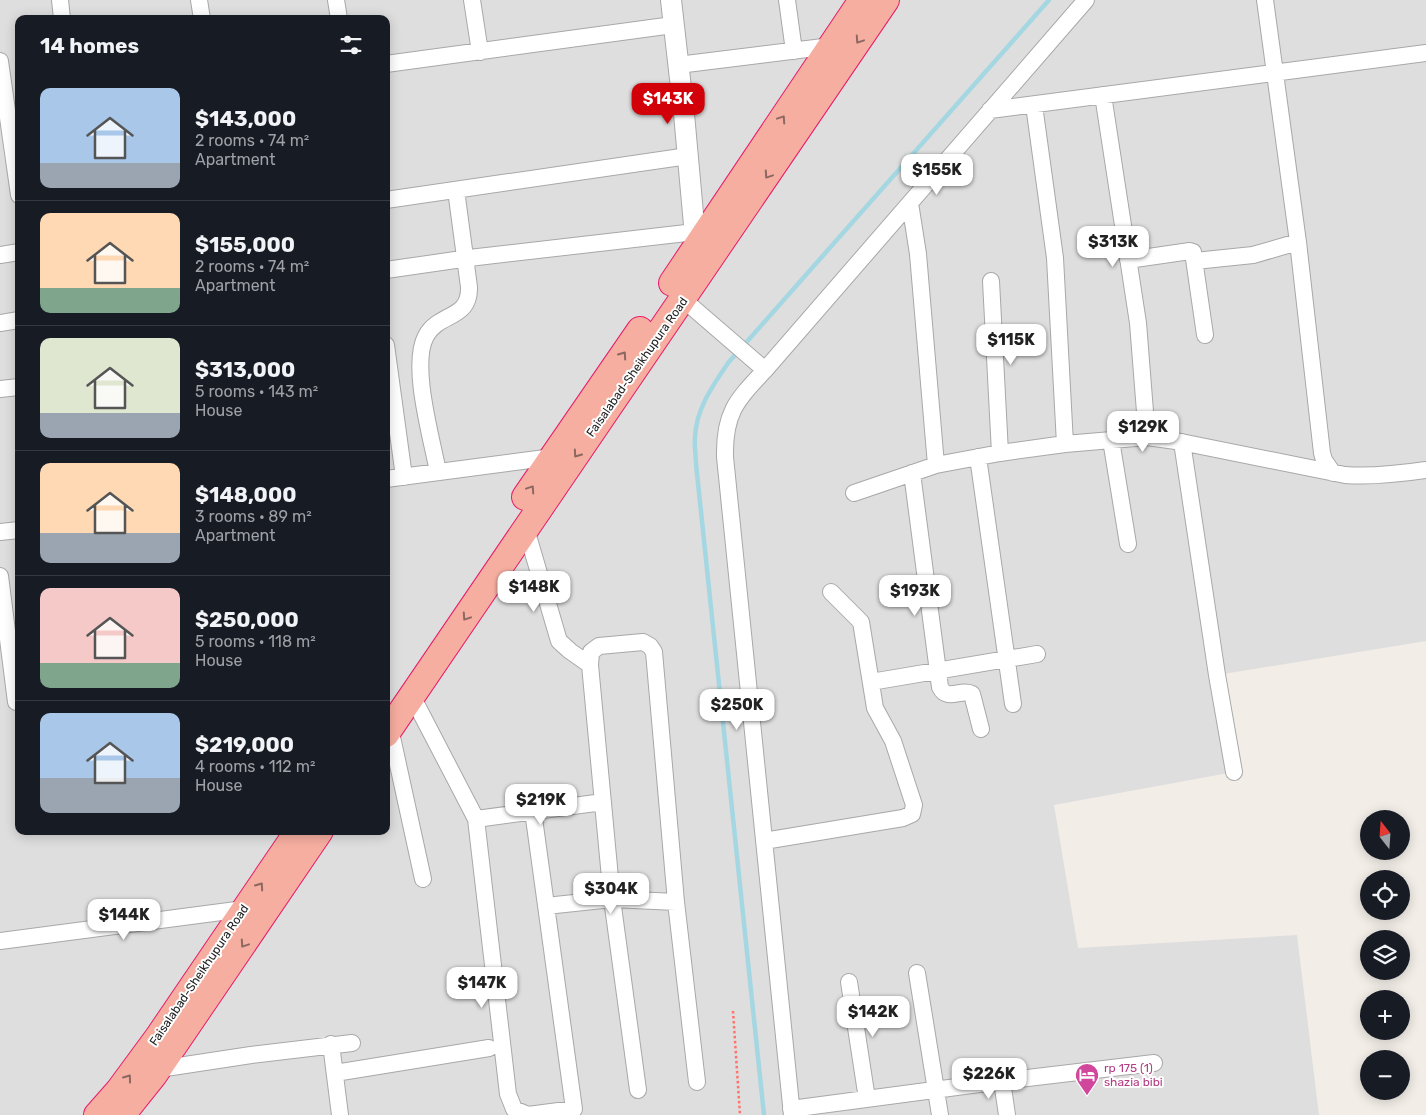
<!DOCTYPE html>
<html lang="en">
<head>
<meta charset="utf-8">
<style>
	body { margin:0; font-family:Rubik,sans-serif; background:#20242c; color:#f1f3f6; height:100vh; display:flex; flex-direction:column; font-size:19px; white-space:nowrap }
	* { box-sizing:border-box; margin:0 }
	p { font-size:16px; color:#9ea1a6 }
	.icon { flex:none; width:28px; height:28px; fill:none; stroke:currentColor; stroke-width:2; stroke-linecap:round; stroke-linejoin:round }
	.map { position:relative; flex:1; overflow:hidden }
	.sheet { position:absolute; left:15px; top:15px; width:375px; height:820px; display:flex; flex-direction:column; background:#171b24; border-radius:10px; box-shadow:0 2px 12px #0003 }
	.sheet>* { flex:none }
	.needle { width:32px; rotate:343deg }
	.tools { position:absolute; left:1360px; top:810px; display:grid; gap:10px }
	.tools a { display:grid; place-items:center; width:50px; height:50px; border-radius:50%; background:#171b24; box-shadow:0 2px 12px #0003; font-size:25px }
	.price { position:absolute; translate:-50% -42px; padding:0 11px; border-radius:10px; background:#fff; color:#222; font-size:16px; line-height:32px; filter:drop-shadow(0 1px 2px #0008) }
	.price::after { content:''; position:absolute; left:50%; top:30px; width:15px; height:11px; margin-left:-8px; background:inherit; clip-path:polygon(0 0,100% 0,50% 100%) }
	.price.selected { background:#d10009; color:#fff }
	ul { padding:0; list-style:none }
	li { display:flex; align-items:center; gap:15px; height:125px; padding:0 25px }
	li+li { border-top:1px solid #363941 }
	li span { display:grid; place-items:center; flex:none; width:140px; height:100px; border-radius:10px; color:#555 }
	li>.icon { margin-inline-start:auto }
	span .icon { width:60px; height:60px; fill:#fffc; stroke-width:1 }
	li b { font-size:21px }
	h2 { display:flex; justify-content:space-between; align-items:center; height:60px; padding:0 25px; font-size:21px }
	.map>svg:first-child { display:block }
	.residential { fill:#dfdede; fill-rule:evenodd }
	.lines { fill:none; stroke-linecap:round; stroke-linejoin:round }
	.stream { stroke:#a4d7e2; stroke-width:4.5 }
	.minor-casing { stroke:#a8a8a8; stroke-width:18 }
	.tertiary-casing { stroke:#a8a8a8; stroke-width:22 }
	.trunk-casing { stroke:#e81c6b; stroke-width:28 }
	.path { stroke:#ff736a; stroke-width:2.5; stroke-dasharray:2.5 2.5; stroke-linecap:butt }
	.minor { stroke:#fff; stroke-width:16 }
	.tertiary { stroke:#fff; stroke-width:20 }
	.trunk { stroke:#f6aea0; stroke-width:26 }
	.oneway { stroke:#8c6860 }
	.labels { text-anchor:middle; stroke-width:4; stroke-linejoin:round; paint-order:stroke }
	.street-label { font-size:12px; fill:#212121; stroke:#fff }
	.hotel-label { font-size:12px; fill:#b23c85; stroke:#fff; text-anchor:start }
</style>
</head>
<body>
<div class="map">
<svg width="1426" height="1115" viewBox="0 0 1426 1115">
	<rect width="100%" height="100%" fill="#f2ede7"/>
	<path class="residential" d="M0 0H1426V641L1217 675 1234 772 1054 805 1078 948 1297 935 1319 1115H0ZM19 19H386V831H19Z"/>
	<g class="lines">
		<path class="stream" d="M764 1115 696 464C696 455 694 446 695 437 696 409 713 385 728 363L1049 0"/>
		<g class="minor-casing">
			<path id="minor" d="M60 0 62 19
				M199 0 202 19
				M336 0 339 19
				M472 0 480 52
				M787 0 794 51
				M1265 0 1298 242 1322 453 1324 460 1333 473
				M0 61 19 195
				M386 64 673 25
				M678 65 831 46
				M1103 95 1138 323 1147 437
				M1034 105 1055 258 1065 444
				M990 110 1426 53
				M386 200 688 156
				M910 203 918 254 936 465
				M0 255 19 252
				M1128 260 1190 251 1193 252 1205 335
				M1195 261 1253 255 1298 242
				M386 270 469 258 695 232
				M991 281 1000 453
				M677 294 765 370
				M0 323 19 320
				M386 345 404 477
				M0 389 19 387
				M1111 440 1128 544
				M1182 442 1217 675 1234 772
				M978 457 1013 704
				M438 472C432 439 410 365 426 336 439 312 470 320 469 287L456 190
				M912 473 940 687C947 702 961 688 972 694L981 729
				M386 479 553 457
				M854 493 936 465 1000 453 1065 444 1147 437 1176 441 1345 475C1372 477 1399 474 1426 470
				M526 529 559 641 570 651 590 665
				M0 532 19 530
				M0 576 16 702
				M871 682 1037 654
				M412 696 476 819 508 1094 514 1109 528 1115 574 1109 533 811
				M390 728 423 879
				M476 819 603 802
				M764 841 903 818 912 814 914 805 893 741 875 708 861 622 831 592
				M546 906 612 899 676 902
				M0 941 244 909
				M917 973 940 1115
				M849 982 867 1099
				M331 1044 340 1115
				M159 1069 251 1055 352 1043
				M335 1073 489 1048
				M1002 1081 1007 1115
				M638 1090 612 899 590 665 591 652 599 646 643 642 650 646 654 652 676 902 697 1082
				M791 1109 1002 1081 1154 1063
				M792 1115 725 457C724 413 736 401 765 370L1086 0"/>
		</g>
		<g class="tertiary-casing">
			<path id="tertiary" d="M671 0 684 114 696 247"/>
		</g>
		<g class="trunk-casing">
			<path id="trunk" d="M672 283 862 0
				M525 497 640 330
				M386 734 886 0
				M97 1115 119 1090 158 1037 298 831
				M122 1115 154 1075 320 831"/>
		</g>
		<path class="path" d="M733 1011 740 1115"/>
		<use href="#minor" class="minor"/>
		<use href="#tertiary" class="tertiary"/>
		<use href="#trunk" class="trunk"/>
	</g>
	<defs><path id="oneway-chevron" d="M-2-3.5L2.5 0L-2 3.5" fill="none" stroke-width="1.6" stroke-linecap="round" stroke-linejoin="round" transform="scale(1.25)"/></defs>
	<g class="oneway">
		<use href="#oneway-chevron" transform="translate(859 40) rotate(124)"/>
		<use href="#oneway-chevron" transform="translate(782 119) rotate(-56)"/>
		<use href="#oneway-chevron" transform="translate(768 175) rotate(124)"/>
		<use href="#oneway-chevron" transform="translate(623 355) rotate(-55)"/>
		<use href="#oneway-chevron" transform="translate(577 454) rotate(125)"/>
		<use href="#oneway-chevron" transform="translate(531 489) rotate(-56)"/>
		<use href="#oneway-chevron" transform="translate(466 617) rotate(124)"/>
		<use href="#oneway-chevron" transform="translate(260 886) rotate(-55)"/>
		<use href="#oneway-chevron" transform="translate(244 944) rotate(124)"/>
		<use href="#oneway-chevron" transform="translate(128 1078) rotate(-54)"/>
	</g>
	<defs>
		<g id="hotel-pin" transform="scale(1.25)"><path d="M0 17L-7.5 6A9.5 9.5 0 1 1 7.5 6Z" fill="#d1479c" stroke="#fff"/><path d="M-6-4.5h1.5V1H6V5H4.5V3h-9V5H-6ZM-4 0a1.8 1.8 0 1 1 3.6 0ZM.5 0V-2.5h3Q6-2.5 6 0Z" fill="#fff"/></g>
	</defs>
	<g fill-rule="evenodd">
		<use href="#hotel-pin" x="1087" y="1075"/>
	</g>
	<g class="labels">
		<g class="street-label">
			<text transform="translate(637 367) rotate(-55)" y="4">Faisalabad-Sheikhupura Road</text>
			<text transform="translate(199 975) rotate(-56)" y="4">Faisalabad-Sheikhupura Road</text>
		</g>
		<g class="hotel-label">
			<text x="1104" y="1072">rp 175 (1)<tspan x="1104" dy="14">shazia bibi</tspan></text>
		</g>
	</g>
</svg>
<div class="tools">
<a><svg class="needle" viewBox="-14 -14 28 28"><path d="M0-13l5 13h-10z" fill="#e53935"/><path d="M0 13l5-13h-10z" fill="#9ea1a6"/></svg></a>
<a><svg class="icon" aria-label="locate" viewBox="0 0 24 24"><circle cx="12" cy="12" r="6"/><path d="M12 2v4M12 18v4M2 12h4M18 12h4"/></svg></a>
<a><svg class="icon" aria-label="layers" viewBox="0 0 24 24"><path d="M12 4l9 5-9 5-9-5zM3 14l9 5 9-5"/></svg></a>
<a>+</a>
<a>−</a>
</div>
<b class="price selected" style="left:668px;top:125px">$143K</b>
<b class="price" style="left:937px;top:196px">$155K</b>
<b class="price" style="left:1113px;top:268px">$313K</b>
<b class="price" style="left:1011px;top:366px">$115K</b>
<b class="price" style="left:1143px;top:453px">$129K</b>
<b class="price" style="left:534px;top:613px">$148K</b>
<b class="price" style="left:915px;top:617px">$193K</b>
<b class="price" style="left:737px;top:731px">$250K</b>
<b class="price" style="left:541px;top:826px">$219K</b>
<b class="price" style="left:611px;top:915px">$304K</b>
<b class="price" style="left:124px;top:941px">$144K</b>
<b class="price" style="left:482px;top:1009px">$147K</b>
<b class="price" style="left:873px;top:1038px">$142K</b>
<b class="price" style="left:989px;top:1100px">$226K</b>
<section class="sheet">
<h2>14 homes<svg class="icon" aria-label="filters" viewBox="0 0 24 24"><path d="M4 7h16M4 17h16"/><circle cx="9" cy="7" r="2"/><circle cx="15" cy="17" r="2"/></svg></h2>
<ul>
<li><span style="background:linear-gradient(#a9c7e8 75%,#9aa5b1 0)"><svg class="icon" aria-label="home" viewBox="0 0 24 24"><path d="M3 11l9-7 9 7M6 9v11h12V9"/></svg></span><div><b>$143,000</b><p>2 rooms · 74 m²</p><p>Apartment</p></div></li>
<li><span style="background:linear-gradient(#ffd9b3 75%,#7fa58c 0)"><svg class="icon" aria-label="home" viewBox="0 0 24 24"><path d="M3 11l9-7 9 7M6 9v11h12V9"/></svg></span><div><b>$155,000</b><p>2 rooms · 74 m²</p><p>Apartment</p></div></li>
<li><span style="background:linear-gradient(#dfe7d0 75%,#9aa5b1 0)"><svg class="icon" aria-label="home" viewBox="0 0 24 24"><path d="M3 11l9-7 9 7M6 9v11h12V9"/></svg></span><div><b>$313,000</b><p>5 rooms · 143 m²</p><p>House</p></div></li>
<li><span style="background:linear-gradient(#ffd9b3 70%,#9aa5b1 0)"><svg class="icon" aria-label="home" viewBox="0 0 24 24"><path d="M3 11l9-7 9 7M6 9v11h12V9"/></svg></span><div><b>$148,000</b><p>3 rooms · 89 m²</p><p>Apartment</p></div></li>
<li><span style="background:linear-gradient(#f6c9c9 75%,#7fa58c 0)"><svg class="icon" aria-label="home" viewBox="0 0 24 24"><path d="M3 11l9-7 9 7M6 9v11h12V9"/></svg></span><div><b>$250,000</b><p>5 rooms · 118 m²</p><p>House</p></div></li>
<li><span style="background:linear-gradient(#a9c7e8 65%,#9aa5b1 0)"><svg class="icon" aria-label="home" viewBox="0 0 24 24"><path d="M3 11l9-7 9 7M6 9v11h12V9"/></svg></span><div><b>$219,000</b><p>4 rooms · 112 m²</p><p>House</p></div></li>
</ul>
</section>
</div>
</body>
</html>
